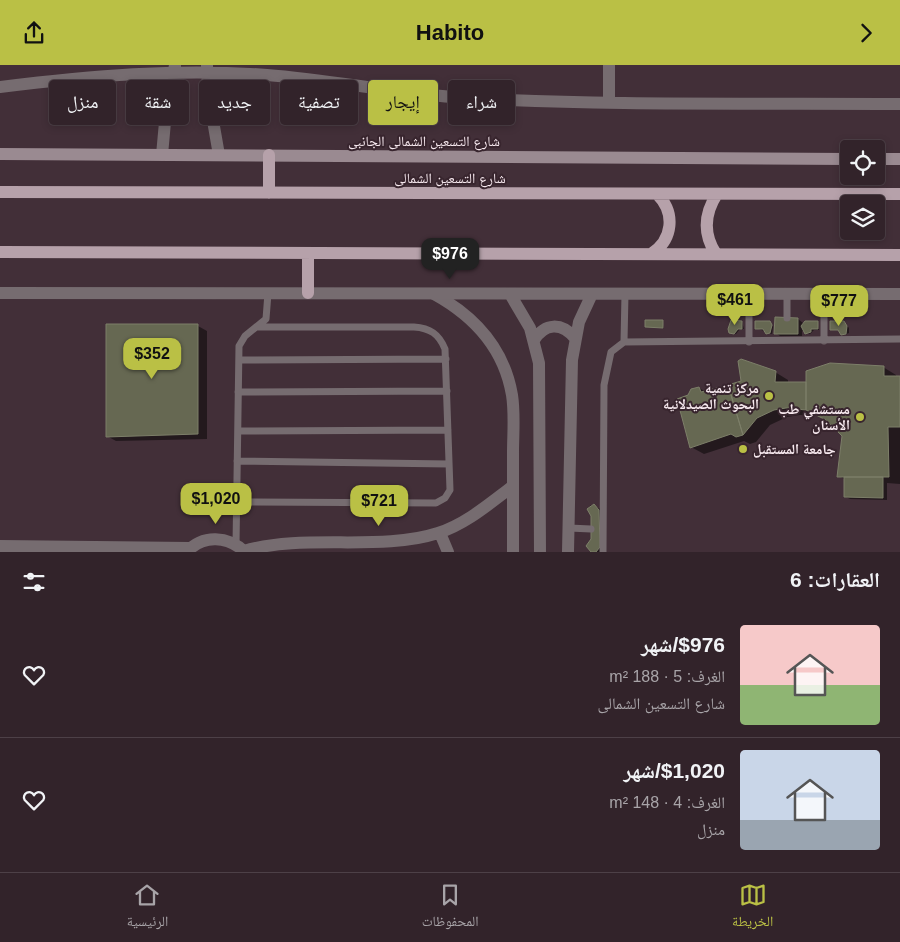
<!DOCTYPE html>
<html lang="ar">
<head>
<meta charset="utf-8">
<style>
	body { margin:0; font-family:Helvetica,"Noto Naskh Arabic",sans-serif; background:#3a2b32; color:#f1f3f6; direction:rtl; height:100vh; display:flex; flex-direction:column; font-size:19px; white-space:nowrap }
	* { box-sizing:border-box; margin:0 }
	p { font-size:16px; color:#a8a4a8 }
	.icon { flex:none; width:28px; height:28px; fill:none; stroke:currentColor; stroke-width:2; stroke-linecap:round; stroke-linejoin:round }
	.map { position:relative; height:487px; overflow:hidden; direction:ltr }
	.panel { display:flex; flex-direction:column; background:#32232a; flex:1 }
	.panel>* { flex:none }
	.hud { position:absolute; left:15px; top:15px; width:500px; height:45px; direction:rtl; display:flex; gap:10px }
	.fabs { position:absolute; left:840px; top:75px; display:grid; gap:10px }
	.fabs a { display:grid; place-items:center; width:45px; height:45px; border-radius:5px; background:#32232a; box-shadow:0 2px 8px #0003,0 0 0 1px #4d4047; font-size:25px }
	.price { position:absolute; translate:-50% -42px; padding:0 11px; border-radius:10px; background:#bac045; color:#111; font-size:16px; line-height:32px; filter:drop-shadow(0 1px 2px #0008) }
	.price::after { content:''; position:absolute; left:50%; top:30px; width:15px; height:11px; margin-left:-8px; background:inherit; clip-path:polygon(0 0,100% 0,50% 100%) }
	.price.current { background:#222; color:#fff }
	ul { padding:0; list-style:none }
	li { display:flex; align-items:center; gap:15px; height:125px; padding:0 20px }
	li+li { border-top:1px solid #4d4047 }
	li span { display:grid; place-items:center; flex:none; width:140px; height:100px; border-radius:5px; color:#555 }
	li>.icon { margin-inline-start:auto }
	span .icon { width:60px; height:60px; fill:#fffc; stroke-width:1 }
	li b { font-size:21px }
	h2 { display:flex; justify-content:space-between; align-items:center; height:60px; padding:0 20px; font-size:21px }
	.pill { padding:0 18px; border-radius:5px; background:#32232a; box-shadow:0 2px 8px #0003,0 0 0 1px #4d4047; font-size:18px; line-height:45px }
	.pill.current { background:#bac045; color:#111 }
	header { display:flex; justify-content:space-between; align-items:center; height:65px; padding:0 20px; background:#bac045; color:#111; font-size:22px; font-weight:600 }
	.tabs { display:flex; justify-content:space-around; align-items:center; height:70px; border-top:1px solid #4d4047; background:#32232a; font-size:14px; color:#a8a4a8 }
	.tabs a { display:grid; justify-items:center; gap:2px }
	.tabs .current { color:#bac045 }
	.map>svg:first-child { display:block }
	.shadow { fill:#0007 }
	.building { fill:#666852; stroke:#7d7f69 }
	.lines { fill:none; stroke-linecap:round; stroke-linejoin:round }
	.service { stroke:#766c70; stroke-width:7 }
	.minor { stroke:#766c70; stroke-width:12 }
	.tertiary { stroke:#766c70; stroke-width:12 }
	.secondary { stroke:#9a8a91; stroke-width:12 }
	.primary { stroke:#b6a1aa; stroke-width:12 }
	.poi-dot { fill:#bac045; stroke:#38252e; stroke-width:2 }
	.labels { text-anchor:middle; stroke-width:4; stroke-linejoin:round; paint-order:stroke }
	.street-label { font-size:14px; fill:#f7e9ef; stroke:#38252e }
	.poi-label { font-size:14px; font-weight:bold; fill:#f7e9ef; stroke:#38252e; text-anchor:end }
</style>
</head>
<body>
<header><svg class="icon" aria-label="forward" viewBox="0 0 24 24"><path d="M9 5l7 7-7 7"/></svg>Habito<svg class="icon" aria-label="share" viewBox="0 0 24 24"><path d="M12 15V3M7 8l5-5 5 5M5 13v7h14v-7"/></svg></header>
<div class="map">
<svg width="900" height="487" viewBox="0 0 900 487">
	<rect width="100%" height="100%" fill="#422f38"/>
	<path class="shadow" d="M798 254 803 258 817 257 819 265H814L810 269 802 266V271H780L776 268Z
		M662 257 664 263 646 262Z
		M742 257 744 264H740L736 269 733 268Z
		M770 257 773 262 772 269 756 263Z
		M844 257 849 263V268L844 270 840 265H834Z
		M198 261 207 266V374L116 376 107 371Z
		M883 302 896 310V312H900V419L887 418V435L850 434 846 432V415L839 411 843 370 820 351 800 350 787 352 770 360 756 377 750 379 744 376 704 389 691 382 689 331 699 323 706 327 775 307 788 315V318H807Z
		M591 440 601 444V487H594L592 450 588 444Z"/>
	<path class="building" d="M775 252 798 253V269H774Z
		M645 255H663V263L645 262Z
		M731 255 742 256V264H738L734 269 729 268 728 264Z
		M755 256H770L772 260 770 268 766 269 763 264H755Z
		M805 256H818V264H811V267L805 269 801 261Z
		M830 256H844L847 261 846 269 841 270 838 265H830Z
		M106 259H198V369L106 372Z
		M741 294 776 306 775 317H806V345L786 343 774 345 757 353 743 370 728 320 741 316 738 296Z
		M830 298 884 301V311H900V362H888L889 412H837L842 371 826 355 806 345V306Z
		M728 320 743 370 736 372 731 369 690 383 677 334 688 330 691 324 699 322 701 327Z
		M844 412H883V433L844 432Z
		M594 439 599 445 600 482 596 487H591L586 481 591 474V451L587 444Z"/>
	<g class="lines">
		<path class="service" d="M749 229V277
			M787 230V253
			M824 276V230
			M624 277 625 229
			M239 295 446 294
			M238 327 447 326
			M238 366 448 365
			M237 396 449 399
			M237 437 436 438 445 433 450 425 445 284C439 269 430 263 414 262H259
			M569 463 591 464
			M236 480 239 281 245 271 266 254 268 228
			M603 487 604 320 611 287 624 277 900 274"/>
		<path class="minor" d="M207 0 208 27 219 90
			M609 0V37
			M0 22C89 11 177 3 267 10 333 15 398 29 465 33 609 41 755 38 900 39
			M162 90 165 57 175 0
			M434 229C474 251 504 283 512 330 515 349 513 369 513 388 513 421 513 454 513 487
			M440 468 448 487
			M0 481 190 483
			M244 486C306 468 379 487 438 468 466 459 489 439 513 421
			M187 487C203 469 228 471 245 487"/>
		<path class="tertiary" d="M0 228 900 229
			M510 229 530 263 539 298 540 487
			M534 275C545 258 561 257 575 273
			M568 487 572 295 579 257 592 229"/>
		<path class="secondary" d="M0 89 849 94
			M876 94H900"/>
		<path class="primary" d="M0 127 900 129
			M269 128V90
			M0 187 900 190
			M308 188V228
			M651 189C673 175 676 148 657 129
			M716 189C703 169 704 149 717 129"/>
	</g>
	<g class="poi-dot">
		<circle cx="769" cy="331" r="5"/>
		<circle cx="860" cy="352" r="5"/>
		<circle cx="743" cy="384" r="5"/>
	</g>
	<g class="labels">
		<g class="street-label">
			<text x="424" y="81">شارع التسعين الشمالى الجانبى</text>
			<text x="450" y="118">شارع التسعين الشمالى</text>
		</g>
		<g class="poi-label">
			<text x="759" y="328">مركز تنمية<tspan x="759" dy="16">البحوث الصيدلانية</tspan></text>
			<text x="850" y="349">مستشفي طب<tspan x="850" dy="16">الأسنان</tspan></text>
			<text x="753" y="389" text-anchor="start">جامعة المستقبل</text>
		</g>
	</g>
</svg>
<div class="fabs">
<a><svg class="icon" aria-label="locate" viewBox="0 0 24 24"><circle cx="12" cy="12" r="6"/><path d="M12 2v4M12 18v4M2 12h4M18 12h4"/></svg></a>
<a><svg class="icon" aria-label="layers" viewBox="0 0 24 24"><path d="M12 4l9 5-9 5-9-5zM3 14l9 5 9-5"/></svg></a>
</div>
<b class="price current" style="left:450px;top:215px">$976</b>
<b class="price" style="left:735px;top:261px">$461</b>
<b class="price" style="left:839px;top:262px">$777</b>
<b class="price" style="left:152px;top:315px">$352</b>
<b class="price" style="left:216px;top:460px">$1,020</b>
<b class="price" style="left:379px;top:462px">$721</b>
<div class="hud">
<a class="pill">شراء</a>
<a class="pill current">إيجار</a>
<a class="pill">تصفية</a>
<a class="pill">جديد</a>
<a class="pill">شقة</a>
<a class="pill">منزل</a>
</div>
</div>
<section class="panel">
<h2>العقارات: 6<svg class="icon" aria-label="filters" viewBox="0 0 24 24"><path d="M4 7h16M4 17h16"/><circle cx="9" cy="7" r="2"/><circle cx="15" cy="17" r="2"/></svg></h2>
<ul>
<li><span style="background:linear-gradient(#f6c9c9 60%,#8fb573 0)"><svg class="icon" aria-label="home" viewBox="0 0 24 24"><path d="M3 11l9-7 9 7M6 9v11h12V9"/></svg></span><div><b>$976/شهر</b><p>الغرف: 5 · 188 m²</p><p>شارع التسعين الشمالى</p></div><svg class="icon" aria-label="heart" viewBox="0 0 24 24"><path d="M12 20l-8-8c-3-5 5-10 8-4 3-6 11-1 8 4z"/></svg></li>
<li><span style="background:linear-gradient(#c9d6e8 70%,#9aa5b1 0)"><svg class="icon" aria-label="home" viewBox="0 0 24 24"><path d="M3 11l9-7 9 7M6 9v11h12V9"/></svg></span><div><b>$1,020/شهر</b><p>الغرف: 4 · 148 m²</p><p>منزل</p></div><svg class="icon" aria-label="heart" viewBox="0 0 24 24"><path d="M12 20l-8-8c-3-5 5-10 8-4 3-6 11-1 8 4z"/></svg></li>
</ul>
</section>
<nav class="tabs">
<a class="current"><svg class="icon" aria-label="map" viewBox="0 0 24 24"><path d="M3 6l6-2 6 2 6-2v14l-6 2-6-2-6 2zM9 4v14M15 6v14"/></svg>الخريطة</a>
<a><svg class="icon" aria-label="saved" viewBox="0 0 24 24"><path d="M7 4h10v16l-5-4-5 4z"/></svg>المحفوظات</a>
<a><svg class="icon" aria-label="home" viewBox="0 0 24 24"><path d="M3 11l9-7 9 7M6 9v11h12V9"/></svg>الرئيسية</a>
</nav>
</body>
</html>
